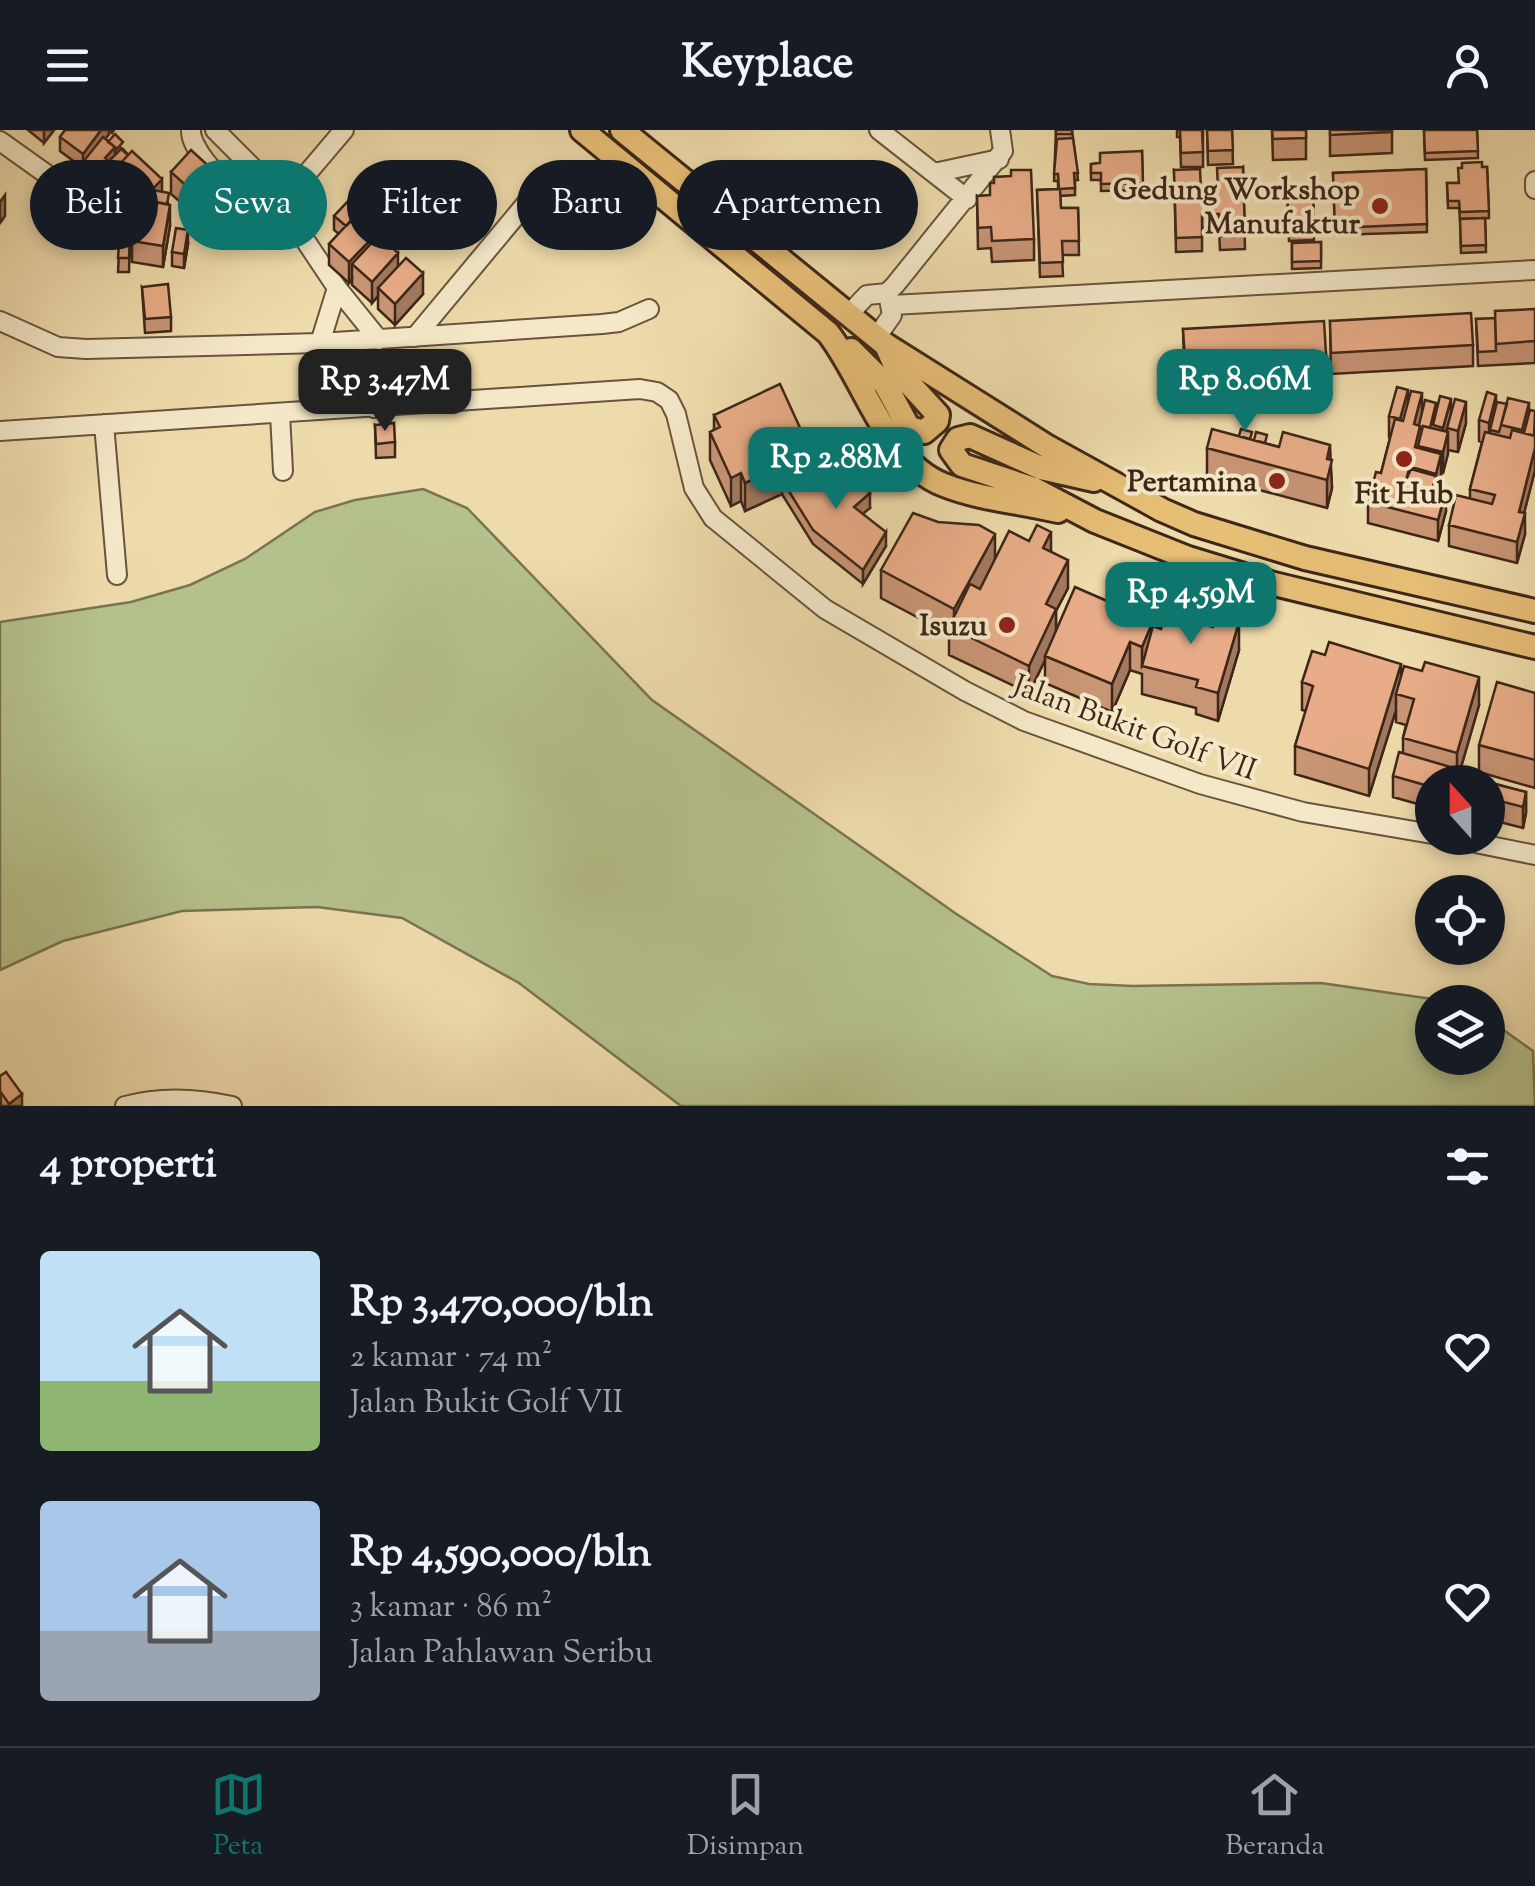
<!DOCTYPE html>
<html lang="id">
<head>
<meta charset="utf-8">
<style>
	body { margin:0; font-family:"Sorts Mill Goudy",serif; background:#20242c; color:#f1f3f6; height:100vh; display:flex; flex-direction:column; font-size:38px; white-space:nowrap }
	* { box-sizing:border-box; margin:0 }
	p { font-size:32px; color:#9ea1a6 }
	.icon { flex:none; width:55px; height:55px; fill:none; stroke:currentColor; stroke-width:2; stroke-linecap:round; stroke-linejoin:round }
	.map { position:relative; height:976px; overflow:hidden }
	.details { display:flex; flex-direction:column; background:#171b24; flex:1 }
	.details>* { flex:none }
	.guide { position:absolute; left:30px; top:30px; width:1000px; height:90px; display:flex; gap:20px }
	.needle { width:65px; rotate:339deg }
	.tools { position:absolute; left:1415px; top:635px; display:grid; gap:20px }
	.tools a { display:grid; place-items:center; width:90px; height:90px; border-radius:50%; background:#171b24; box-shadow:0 5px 15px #0003; font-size:50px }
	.price { position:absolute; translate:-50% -85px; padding:0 22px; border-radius:20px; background:#0f766e; color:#fff; font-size:32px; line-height:65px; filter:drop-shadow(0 2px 5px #0008) }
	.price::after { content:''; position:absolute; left:50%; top:60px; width:30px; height:22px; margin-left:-15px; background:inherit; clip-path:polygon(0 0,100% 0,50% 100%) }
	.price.active { background:#222; color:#fff }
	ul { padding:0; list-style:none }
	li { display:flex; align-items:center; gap:30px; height:250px; padding:0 40px }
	li span { display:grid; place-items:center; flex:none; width:280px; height:200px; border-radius:10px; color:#555 }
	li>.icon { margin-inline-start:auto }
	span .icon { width:120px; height:120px; fill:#fffc; stroke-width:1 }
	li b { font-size:42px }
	h2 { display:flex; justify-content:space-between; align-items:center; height:120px; padding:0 40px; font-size:42px }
	.pill { padding:0 35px; border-radius:45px; background:#171b24; box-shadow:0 5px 15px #0003; font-size:35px; line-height:90px }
	.pill.active { background:#0f766e; color:#fff }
	header { display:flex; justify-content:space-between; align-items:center; height:130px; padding:0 40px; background:#171b24; font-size:45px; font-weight:800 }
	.dock { display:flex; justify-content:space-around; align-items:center; height:140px; border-top:2px solid #363941; background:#171b24; font-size:28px; color:#9ea1a6 }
	.dock a { display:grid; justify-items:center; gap:5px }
	.dock .active { color:#0f766e }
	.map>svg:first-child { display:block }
	.green { fill:#b5c18c; stroke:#7a7452; stroke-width:2.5 }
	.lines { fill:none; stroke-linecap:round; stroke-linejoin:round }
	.minor-casing { stroke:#6a533d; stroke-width:22 }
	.major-casing { stroke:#3e2618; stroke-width:28 }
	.minor { stroke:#f4e8c8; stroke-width:18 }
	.major { stroke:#e7be76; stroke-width:22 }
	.wall { fill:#c89575; stroke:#3e2618; stroke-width:2.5 }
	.shaded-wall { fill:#a2795f; stroke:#3e2618; stroke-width:2.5 }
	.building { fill:#e8ad88; stroke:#3e2618; stroke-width:2.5 }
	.poi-dot { fill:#8f2418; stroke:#f4e8c8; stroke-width:4 }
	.labels { text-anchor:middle; stroke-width:8; stroke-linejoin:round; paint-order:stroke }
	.poi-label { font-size:30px; font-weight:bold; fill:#3e2618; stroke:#f4e8c8; text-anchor:end }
	.street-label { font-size:30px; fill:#3e2618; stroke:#f4e8c8 }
</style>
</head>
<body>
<header><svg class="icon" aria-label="menu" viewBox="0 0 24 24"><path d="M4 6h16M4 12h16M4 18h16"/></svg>Keyplace<svg class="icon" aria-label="person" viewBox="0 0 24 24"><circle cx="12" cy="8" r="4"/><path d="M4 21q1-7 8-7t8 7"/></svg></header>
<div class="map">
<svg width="1535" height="976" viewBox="0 0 1535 976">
	<rect width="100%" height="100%" fill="#eedbab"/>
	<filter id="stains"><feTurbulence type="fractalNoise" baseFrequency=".002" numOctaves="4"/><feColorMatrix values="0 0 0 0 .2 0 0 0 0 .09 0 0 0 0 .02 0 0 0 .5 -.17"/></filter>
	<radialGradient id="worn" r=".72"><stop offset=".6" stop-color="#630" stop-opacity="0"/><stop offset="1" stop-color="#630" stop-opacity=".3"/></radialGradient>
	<path class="green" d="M423 359 467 378 652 570 955 783 1052 846 1089 854 1133 856 1321 853 1453 872H1432V928H1488V889L1533 921 1535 976H681L519 853 402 788 317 777 182 781 63 811 0 840V492L131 472 190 455 245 429 315 382 355 370Z"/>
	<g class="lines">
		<g class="minor-casing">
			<path id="minor" d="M191 0C190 16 217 50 233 54 243 57 256 52 265 50
				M215 0 265 50 337 158
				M879 0 967 69
				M1000 0 1003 21
				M0 11 108 88
				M934 43 999 29
				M1535 51V59
				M282 73 344 0
				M892 175 1535 140
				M848 185 867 165 887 163 895 155 1003 21
				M0 191 58 217 86 219 320 213 602 194 619 192 649 179
				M415 207 544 52
				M876 208 892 185 888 164
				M374 278 320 213 337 158 379 210
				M280 284 283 341
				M104 294 117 445
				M0 301 640 259 657 262 669 270 676 284 694 358 713 388 825 479 965 561 1024 591 1200 654 1303 682 1432 704
				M1451 708 1535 725
				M125 976C161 966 196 968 232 976"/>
		</g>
		<g class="major-casing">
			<path id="major" d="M582 0 828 203C865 250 885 332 944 355 979 369 1020 372 1058 381
				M622 0 886 215 1048 317 1162 380 1194 394 1305 428 1535 481
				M851 220 885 254 909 298 924 302 937 291 938 285 897 240 886 215
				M1094 350 1041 338 970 306 958 309 951 320 962 335 1034 359 1095 391 1188 428 1270 453 1535 517"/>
		</g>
		<use href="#minor" class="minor"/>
		<use href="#major" class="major"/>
	</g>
	<path class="wall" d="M28 0H54L44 13Z
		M65 0H114L112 3 109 0V4L105 9 123 19 162 62 169 75 170 96 163 137 132 132V111L139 71 117 51V42V52L106 65 83 46V38L60 21V7Z
		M1056 0H1072L1078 50H1075V65L1060 66 1061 78H1078L1079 125H1062L1063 146 1040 147 1037 60 1058 59V51H1054Z
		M1177 0H1203V37H1181L1180 7H1177Z
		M1207 0H1232L1233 34 1208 35Z
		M1272 0H1306V29L1273 30Z
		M1330 0H1392V23L1330 26Z
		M1424 0H1477L1478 28 1425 30Z
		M1142 21 1143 60 1101 61V50H1091V34L1100 33Z
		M1243 37 1245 119 1220 120 1219 98H1202V121L1176 122 1174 40 1201 60 1218 59Z
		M1482 37H1487L1489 88 1460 89 1459 78H1448L1447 53H1458Z
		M1426 39 1427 102 1335 105 1333 43Z
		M171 42 214 62 194 84 171 64Z
		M1313 55 1314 110 1289 111 1287 56Z
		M977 66 1034 109V130L992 132 991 118 978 119Z
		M334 86 364 93 423 164 395 195 378 179V166L372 173 352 155V149L349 153 329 135V114L339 104 334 100Z
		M1485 88 1486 122 1461 123 1460 89Z
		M120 102H130L129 142H118Z
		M1321 112V138L1292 139V113Z
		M188 114 184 138 172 136V122Z
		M142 157 171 187V201L145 203Z
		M1535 179V233L1478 236 1476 189H1495Z
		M1330 191 1473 215V236L1331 244Z
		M1183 199 1326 224V245L1185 253Z
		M1408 272 1422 284 1436 281 1451 284 1466 293 1458 322 1448 320 1443 343H1441L1438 358 1446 381 1438 411 1368 393V372L1381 343 1390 308 1389 307V286Z
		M1496 276 1529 285 1535 281V340L1524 383 1525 404 1517 433 1449 416V395L1470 369V359L1482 312 1479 311V290Z
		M714 285 811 336 839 359 870 378 863 383 886 416 863 454 813 414 782 364 745 381 741 371 731 376 710 330V302L714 300Z
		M375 295 395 312V327L376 328Z
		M1252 310 1330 330 1332 358 1327 378 1207 346V318Z
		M938 392 995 429 1051 422 1068 458 1056 481V500L1153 496 1161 499 1198 493 1239 520 1218 591 1196 584V578L1142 564V544L1130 540 1112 582 1045 553V530L1029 563 949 525V504L881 468V440Z
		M1401 546 1479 575 1457 651 1454 650V652H1432V678L1393 667V646L1403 623V608L1406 595 1396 592V580L1369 666 1295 644V616L1306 581 1302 580V552Z
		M1535 563V658L1479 642V615Z
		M1488 652 1526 662V683L1523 698 1488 689Z
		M0 946 22 976H1Z"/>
	<path class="shaded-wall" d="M44 0H54L44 13Z
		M101 0H109V4L86 34 83 32V24Z
		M115 17V31L111 29V35L105 28Z
		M117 38V52L106 65V51Z
		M214 41V62L194 84V63Z
		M162 49V63L147 79V65Z
		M5 65V86L0 93V72Z
		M170 75V96L163 137V116Z
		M365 78V92L347 97Z
		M188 100V114L184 138V124Z
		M376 104V125L352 134V149L349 153V132Z
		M398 123V144L378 158V166L372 173V152Z
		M423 143V164L395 195V174Z
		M1408 260V281L1400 310V289Z
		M1422 263V285L1414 315V294Z
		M1496 265V286L1490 300 1489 314V293Z
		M1451 269V290L1447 298 1443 319V298Z
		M1466 272V293L1458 322V301Z
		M1529 273V294L1522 321V300Z
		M1448 302V324L1443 343V322Z
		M1330 315 1332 358 1327 378V329Z
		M1535 318V340L1519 403V382Z
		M811 322V350H782V364L745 381V353Z
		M1441 324V345L1436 365V344Z
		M741 343V371L731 376V348Z
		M1446 360V381L1438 411V390Z
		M870 363V378L854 391V377Z
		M1525 383V404L1517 433V412Z
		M886 402V416L863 454V440Z
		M1051 402V430L1043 418Z
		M995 404V432L957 501 954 499V479Z
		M1068 430V458L1056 481V507L1045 526V530L1029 563V536L1046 474Z
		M1153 491V519L1142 536V517Z
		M1239 492V520L1218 591V563Z
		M1130 512V540L1112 582V554Z
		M1401 534V562L1396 564V580L1369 666V639Z
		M1479 547V575L1457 651V623Z
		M1526 662V683L1523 698V677Z
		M22 964V976H9V974Z"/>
	<path class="building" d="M65 0H101L83 24 60 7Z
		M1056 0H1072V4H1056Z
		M1180 0H1202L1203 22 1181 23Z
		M1207 0H1232L1233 20 1208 21Z
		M1272 0H1306V8L1273 9Z
		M1330 0H1392V2L1330 5Z
		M1424 0H1477L1478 21 1425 23Z
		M115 4 123 12 116 20 114 18 115 17 108 12Z
		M103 7 115 17 105 28 117 38 106 51 83 32Z
		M1073 8 1078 43H1074L1075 58 1059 59 1058 44H1054L1057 9Z
		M121 19 128 25 118 36 111 29Z
		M191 20 214 41 194 63 171 42Z
		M132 21 162 49 147 65 117 37Z
		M1142 21 1143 53 1101 54V43H1091V34L1100 33V23Z
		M1482 32V37H1487L1489 81 1460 82 1459 71H1448L1447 53H1459L1458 38H1462V33Z
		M1243 37 1245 105 1220 106 1219 84H1202V107L1176 108 1174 40 1200 39 1201 60 1218 59 1217 38Z
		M1426 39 1427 94 1335 98 1333 43Z
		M1011 40H1031L1034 109 992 111 991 97 978 98 977 66 990 65V53H994V47L1011 46Z
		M1313 55 1314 103 1289 104 1287 56Z
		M1060 59 1061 78H1078L1079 111H1062L1063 132 1040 133 1037 60Z
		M153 60 169 63 167 74 151 71Z
		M352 67 365 78 346 96 334 86Z
		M139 69 170 75 163 116 132 111Z
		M356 85 376 104 349 132 329 114Z
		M1485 88 1486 115 1461 116 1460 89Z
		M176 98 188 100 184 124 172 122Z
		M120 102H130L129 128H118Z
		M379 105 398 123 372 152 352 134Z
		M1321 112V131L1292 132V113Z
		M406 128 423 143 395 174 378 158Z
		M168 154 171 187 145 189 142 157Z
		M1535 179V211L1496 214 1495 181Z
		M1471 183 1473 215 1331 223 1330 191Z
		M1495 188 1496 221 1478 222 1476 189Z
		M1324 191 1326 224 1185 231 1183 199Z
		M780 254 811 322 745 353 741 343 731 348 710 302 720 297 714 285Z
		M1397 257 1408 260 1400 289 1389 286Z
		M1411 261 1422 263 1414 294 1420 296 1415 317 1441 324 1436 344 1411 337 1414 326 1398 322 1412 328 1406 350 1411 339 1436 346 1433 356 1446 360 1438 390 1368 372 1376 342 1381 343 1395 289 1403 291Z
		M1487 262 1496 265 1489 293 1479 290Z
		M1440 266 1451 269 1443 298 1433 295Z
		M1508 268 1529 273 1522 300 1501 295Z
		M1455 269 1466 272 1458 301 1447 298Z
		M1425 270 1436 273 1430 298 1423 296 1422 300 1419 295Z
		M1497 272 1507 274 1499 302 1490 300Z
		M1530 280 1535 281 1534 306 1524 303Z
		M394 293 395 312 376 314 375 295Z
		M1423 296 1448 302 1443 322 1418 316Z
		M1212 299 1279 317 1283 302 1330 315 1327 329 1332 330 1327 350 1207 318Z
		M1241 299 1252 302 1250 309 1239 306Z
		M1512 300 1535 306V318L1519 382 1525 383 1517 412 1449 395 1456 365 1492 374 1495 365 1470 359 1485 302 1510 308Z
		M1256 302 1267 305 1265 313 1254 310Z
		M823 331 839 359 854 346 870 363 854 377 886 402 863 440 813 400 782 350Z
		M913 383 938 392 979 395 995 404 954 479 881 440Z
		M1037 395 1051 402 1043 418 1068 430 1046 474 1056 479 1029 536 949 497 970 454 980 459 1009 401 1029 411Z
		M1075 457 1153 491 1142 517 1130 512 1112 554 1045 526Z
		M1169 471 1198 480 1195 492 1213 497 1216 486 1239 492 1218 563 1196 557 1198 550 1142 536 1153 496 1161 499Z
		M1329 512 1401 534 1369 639 1295 616 1313 556 1302 552 1312 521 1325 525Z
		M1425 532 1479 547 1457 623 1403 608 1414 569 1396 564 1404 536 1422 541Z
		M1497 552 1535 563V630L1479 615Z
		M1399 622 1454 638 1450 652H1432V657L1393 646Z
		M1460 645 1526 662 1523 677 1488 668V652H1457Z
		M6 942 22 964 9 974 0 961V946Z"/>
	<g class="poi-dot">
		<circle cx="1380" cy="76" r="10"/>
		<circle cx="1404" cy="329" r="10"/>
		<circle cx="1277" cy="351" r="10"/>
		<circle cx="1007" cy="495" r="10"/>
	</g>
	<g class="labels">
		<g class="poi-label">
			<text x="1360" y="69">Gedung Workshop<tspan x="1360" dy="34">Manufaktur</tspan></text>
			<text x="1257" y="361">Pertamina</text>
			<text x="1404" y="373" text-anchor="middle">Fit Hub</text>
			<text x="987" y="505">Isuzu</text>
		</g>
		<g class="street-label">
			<text transform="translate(1135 597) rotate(20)" y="10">Jalan Bukit Golf VII</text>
		</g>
	</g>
	<rect width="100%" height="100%" filter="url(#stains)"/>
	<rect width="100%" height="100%" fill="url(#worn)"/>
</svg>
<div class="tools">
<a><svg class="needle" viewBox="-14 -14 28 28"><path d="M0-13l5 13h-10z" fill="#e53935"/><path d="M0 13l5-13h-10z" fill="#9ea1a6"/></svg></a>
<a><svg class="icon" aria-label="locate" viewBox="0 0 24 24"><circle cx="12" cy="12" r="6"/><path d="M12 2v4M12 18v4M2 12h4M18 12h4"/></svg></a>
<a><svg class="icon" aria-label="layers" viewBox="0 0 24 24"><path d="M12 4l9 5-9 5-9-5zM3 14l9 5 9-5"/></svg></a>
</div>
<b class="price active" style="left:385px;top:304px">Rp 3.47M</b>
<b class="price" style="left:1245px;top:304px">Rp 8.06M</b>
<b class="price" style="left:836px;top:382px">Rp 2.88M</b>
<b class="price" style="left:1191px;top:517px">Rp 4.59M</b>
<div class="guide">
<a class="pill">Beli</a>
<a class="pill active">Sewa</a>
<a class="pill">Filter</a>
<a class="pill">Baru</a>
<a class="pill">Apartemen</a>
</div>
</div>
<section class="details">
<h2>4 properti<svg class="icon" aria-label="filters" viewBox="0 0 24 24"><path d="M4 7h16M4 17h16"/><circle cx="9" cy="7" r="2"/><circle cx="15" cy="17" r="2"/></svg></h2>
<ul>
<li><span style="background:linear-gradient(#bfe0f5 65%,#8fb573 0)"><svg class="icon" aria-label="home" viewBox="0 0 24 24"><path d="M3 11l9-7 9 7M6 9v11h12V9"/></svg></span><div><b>Rp 3,470,000/bln</b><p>2 kamar · 74 m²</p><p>Jalan Bukit Golf VII</p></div><svg class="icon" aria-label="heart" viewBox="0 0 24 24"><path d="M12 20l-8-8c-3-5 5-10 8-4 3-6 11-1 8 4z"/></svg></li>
<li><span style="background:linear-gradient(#a9c7e8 65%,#9aa5b1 0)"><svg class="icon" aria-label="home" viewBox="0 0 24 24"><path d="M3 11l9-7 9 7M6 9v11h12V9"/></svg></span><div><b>Rp 4,590,000/bln</b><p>3 kamar · 86 m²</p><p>Jalan Pahlawan Seribu</p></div><svg class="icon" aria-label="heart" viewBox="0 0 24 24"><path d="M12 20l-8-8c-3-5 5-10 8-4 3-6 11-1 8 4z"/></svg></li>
</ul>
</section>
<nav class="dock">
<a class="active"><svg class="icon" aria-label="map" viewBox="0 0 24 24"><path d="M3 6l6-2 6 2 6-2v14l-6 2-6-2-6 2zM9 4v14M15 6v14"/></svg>Peta</a>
<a><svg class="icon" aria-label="saved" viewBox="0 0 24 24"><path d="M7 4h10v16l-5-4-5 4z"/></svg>Disimpan</a>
<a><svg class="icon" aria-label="home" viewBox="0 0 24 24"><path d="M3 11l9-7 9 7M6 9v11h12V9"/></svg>Beranda</a>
</nav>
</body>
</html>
